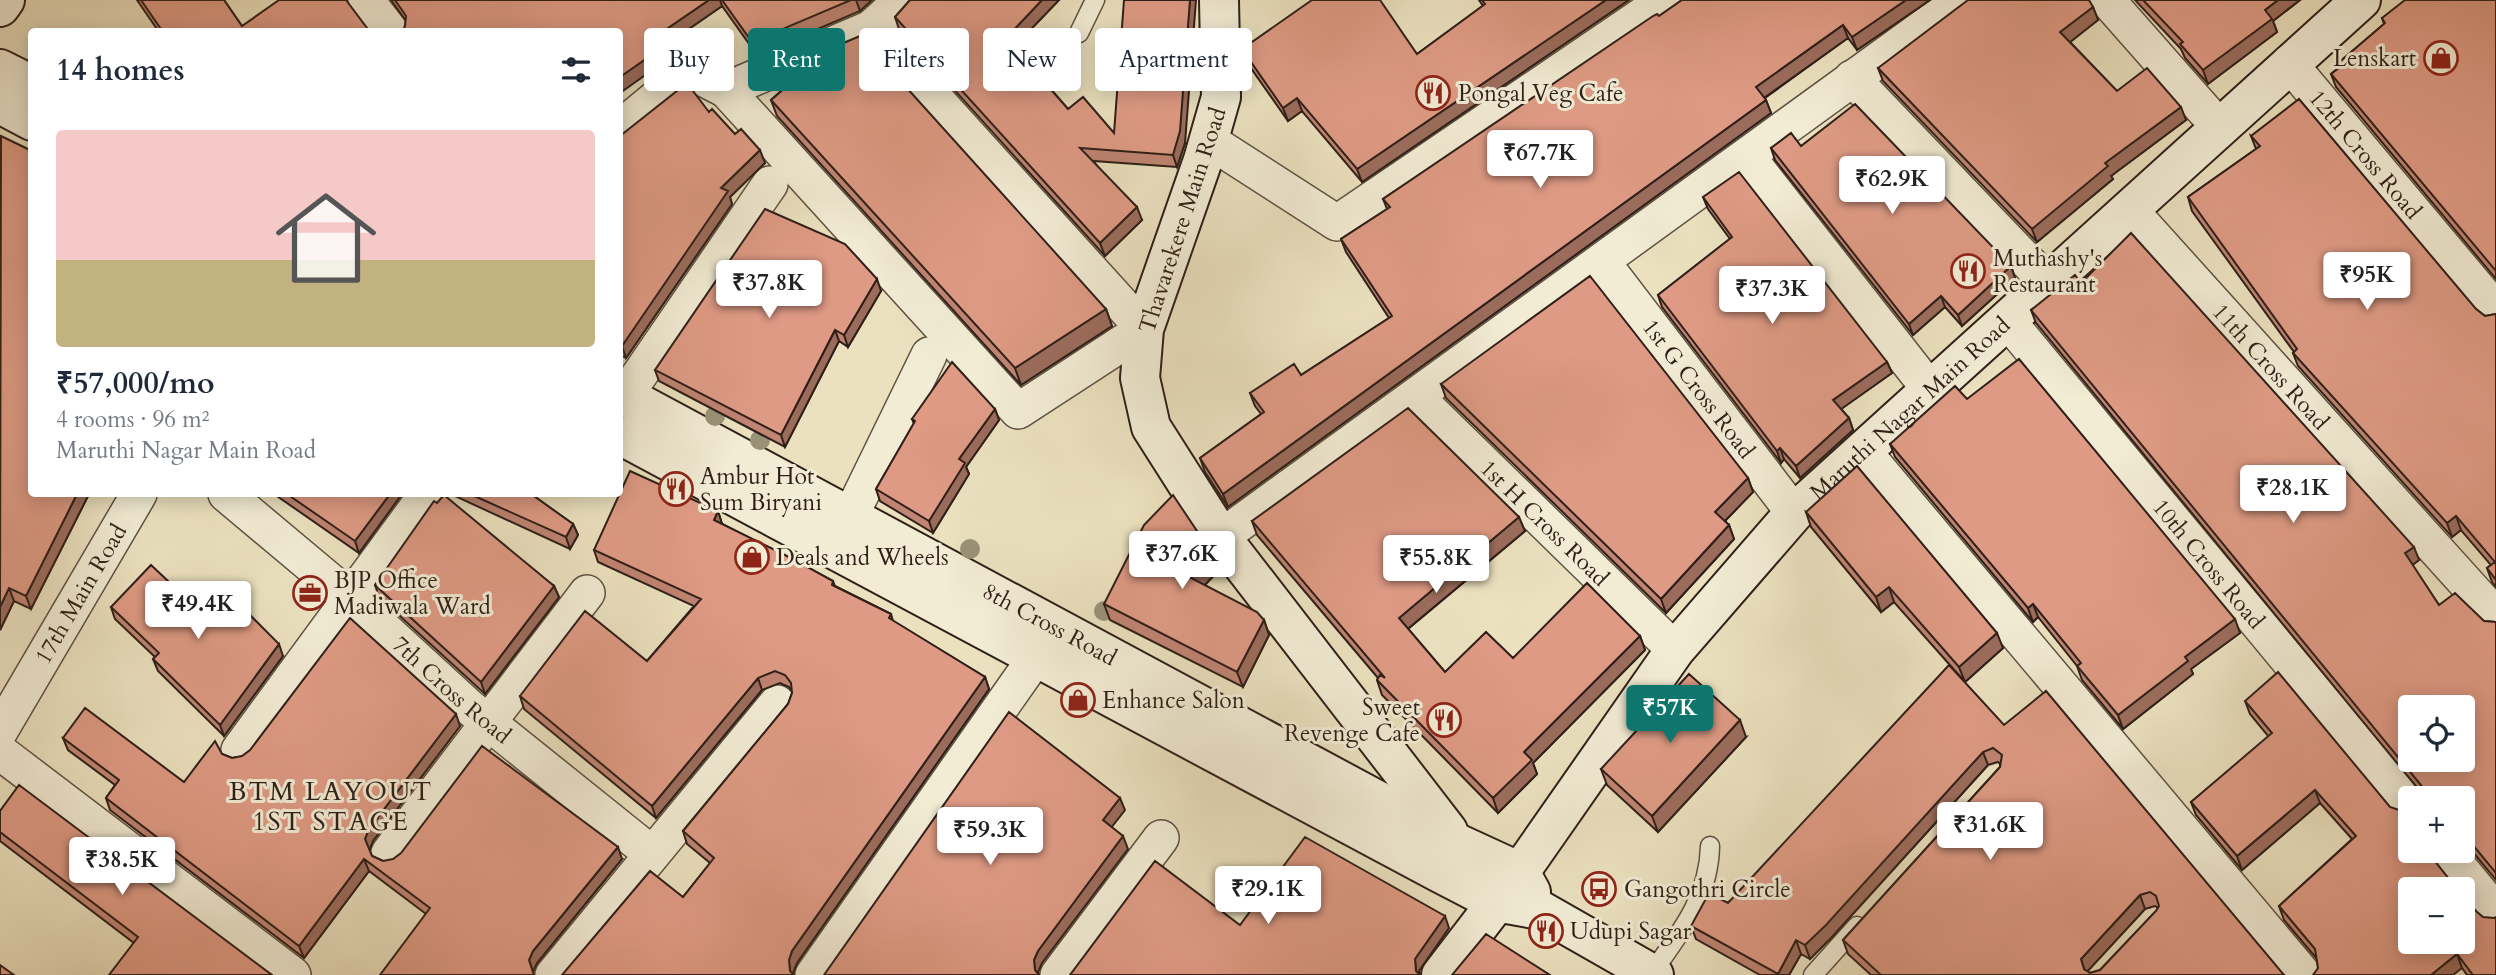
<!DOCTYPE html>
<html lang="en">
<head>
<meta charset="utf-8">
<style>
	body { margin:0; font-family:Cardo,serif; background:#f2f2f3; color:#1f2937; height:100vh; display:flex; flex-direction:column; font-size:26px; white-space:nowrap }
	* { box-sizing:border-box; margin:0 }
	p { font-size:23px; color:#747a83 }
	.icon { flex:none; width:38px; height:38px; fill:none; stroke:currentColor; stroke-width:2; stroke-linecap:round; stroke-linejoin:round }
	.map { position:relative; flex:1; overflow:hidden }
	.details { position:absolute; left:28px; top:28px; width:595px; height:469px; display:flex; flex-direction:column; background:#fff; border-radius:7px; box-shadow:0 4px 18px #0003 }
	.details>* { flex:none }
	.guide { position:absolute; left:644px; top:28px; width:665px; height:63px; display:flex; gap:14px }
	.fabs { position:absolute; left:2398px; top:695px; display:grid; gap:14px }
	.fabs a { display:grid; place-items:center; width:77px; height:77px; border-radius:7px; background:#fff; box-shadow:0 4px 18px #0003; font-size:35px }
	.price { position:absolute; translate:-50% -60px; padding:0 16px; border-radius:7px; background:#fff; color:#222; font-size:23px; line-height:46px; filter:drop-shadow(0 2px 4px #0008) }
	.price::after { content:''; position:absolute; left:50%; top:42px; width:21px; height:16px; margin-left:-10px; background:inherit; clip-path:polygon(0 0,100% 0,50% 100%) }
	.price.selected { background:#0f766e; color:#fff }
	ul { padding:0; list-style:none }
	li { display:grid; align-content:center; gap:14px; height:371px; padding:0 28px }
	li span { display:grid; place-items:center; height:217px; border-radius:7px; color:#555 }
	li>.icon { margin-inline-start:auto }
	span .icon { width:126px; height:126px; fill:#fffc; stroke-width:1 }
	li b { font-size:30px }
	h2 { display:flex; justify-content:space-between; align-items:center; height:84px; padding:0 28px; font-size:30px }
	.pill { padding:0 24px; border-radius:7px; background:#fff; box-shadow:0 4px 18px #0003; font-size:24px; line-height:63px }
	.pill.selected { background:#0f766e; color:#fff }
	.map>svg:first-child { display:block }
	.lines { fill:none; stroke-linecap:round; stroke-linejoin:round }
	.lane-casing { stroke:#5e5042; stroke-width:21 }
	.street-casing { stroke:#5e5042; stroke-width:38 }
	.secondary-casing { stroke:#2f1f18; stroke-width:42 }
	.lane { stroke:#f2ecd5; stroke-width:18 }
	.street { stroke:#f2ecd5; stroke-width:35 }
	.secondary { stroke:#f2ecd5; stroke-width:38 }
	.tree { fill:#999278 }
	.wall { fill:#bf8472; stroke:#2f1f18; stroke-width:2; fill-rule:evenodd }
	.shaded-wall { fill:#9b6c5c; stroke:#2f1f18; stroke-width:2 }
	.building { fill:#de9a84; stroke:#2f1f18; stroke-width:2; fill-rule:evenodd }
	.labels { text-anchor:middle; stroke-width:6; stroke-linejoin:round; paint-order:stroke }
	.poi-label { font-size:23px; fill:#2f1f18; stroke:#f2ecd5; text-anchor:start }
	.street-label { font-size:23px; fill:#2f1f18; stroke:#f2ecd5 }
	.quarter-label { font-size:26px; letter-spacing:2px; fill:#2f1f18; stroke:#f2ecd5 }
</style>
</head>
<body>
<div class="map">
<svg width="2496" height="975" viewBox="0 0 2496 975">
	<rect width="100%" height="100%" fill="#ebe1bf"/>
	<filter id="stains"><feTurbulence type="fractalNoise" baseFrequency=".00286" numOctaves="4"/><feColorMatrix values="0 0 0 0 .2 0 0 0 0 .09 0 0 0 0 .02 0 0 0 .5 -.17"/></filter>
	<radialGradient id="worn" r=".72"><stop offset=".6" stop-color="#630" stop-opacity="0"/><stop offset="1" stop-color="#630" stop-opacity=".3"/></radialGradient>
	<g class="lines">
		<g class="lane-casing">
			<path id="lane" d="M1079 33 1095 0
				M1651 974C1680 933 1709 898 1710 846
				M1813 975 1857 926"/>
		</g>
		<g class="street-casing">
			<g id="street">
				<path d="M366 0 391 32"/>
				<path d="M2107 0 2219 127"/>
				<path id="s1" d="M2289 63 2496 310"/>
				<path d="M1852 78 2048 283"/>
				<path d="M726 90 1018 411 1144 329 871 28"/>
				<path d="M620 128 689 71 726 90 871 28 902 0"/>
				<path d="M1208 140 1337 223 1665 0"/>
				<path d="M1747 156 1931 391"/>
				<path id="s2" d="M2129 209 2496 616"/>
				<path id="s3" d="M1603 263 1794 513"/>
				<path id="s4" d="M2008 321 2410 807"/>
				<path d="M625 396 770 184"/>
				<path id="s5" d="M1416 397 1675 650"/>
				<path d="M1864 452 2304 975"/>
				<path id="s6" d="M226 494 349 597 469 707 652 854"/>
				<path d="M850 517 929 355"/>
				<path d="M1221 537 1961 0"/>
				<path id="s7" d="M0 731 139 494"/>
				<path d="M239 750 427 494"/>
				<path d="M0 752 293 975"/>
				<path d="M2445 850 2496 912"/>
				<path d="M389 853 587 593"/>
				<path d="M553 975 777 703"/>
				<path d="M813 975 1036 657"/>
				<path d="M1058 975 1161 838"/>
			</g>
		</g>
		<g class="secondary-casing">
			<g id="secondary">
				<path d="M1219 0 1221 97 1203 160 1144 329 1140 378 1151 427 1221 537 1448 831"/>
				<path d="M0 7 5 0"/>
				<path d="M0 69 32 85"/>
				<path d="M0 104 32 121"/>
				<path id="s8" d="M620 393 1457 843 1520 872 1531 892"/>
				<path d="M620 435 1438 872 1496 902 1540 910 1654 975"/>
				<path id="s9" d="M1441 975 1520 872 1675 650 1794 513 2361 0"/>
			</g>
		</g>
		<use href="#lane" class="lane"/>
		<use href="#street" class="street"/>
		<use href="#secondary" class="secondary"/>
	</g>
	<g class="tree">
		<circle cx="715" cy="416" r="10"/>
		<circle cx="760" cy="440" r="10"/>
		<circle cx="970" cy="549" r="10"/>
		<circle cx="1104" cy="611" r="10"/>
	</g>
	<path class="wall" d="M137 0H224L242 26 370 32H159Z
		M391 0H872L860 11 757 55 722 6 660 49 665 61 405 26 406 21Z
		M910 0H1059L1014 47 1068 109 1114 133 1185 143 1177 167 1093 161 1142 220 1105 256 899 29 895 17Z
		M1479 0H1629L1362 182 1302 111 1288 121 1246 61 1242 49 1417 54 1483 6Z
		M1682 0H1930L1857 50 1848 38 1765 98 1771 113 1228 507 1205 472 1200 458 1261 414 1255 406 1250 393 1301 375 1389 318 1346 252 1341 239 1387 209 1383 199 1659 16Z
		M2135 0H2300L2273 21 2277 32 2208 84 2185 58 2181 49Z
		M2496 0V279L2336 87 2331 74 2338 68 2336 65 2384 24 2382 18Z
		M2093 7 2098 20 2070 42 2117 91 2186 120 2111 176 2113 179 2037 242 1883 81 1878 68Z
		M775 72 1106 309 1112 326 1021 385 777 116 771 100 782 90Z
		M709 112 765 163 730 197 732 204 626 358 620 355V136Z
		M2251 136 2476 309 2485 316 2496 314V587L2492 582 2487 568 2491 565 2461 530 2452 537 2298 366 2293 353 2294 352 2192 211 2188 197 2256 149Z
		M0 138 32 494H89L31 609 14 601 0 630Z
		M1801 146 2011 266 2015 278 1962 326 1945 307 1913 335 1775 160 1771 148Z
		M1703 197 1887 362 1892 373 1841 409 1849 418 1853 430 1800 478 1784 459 1781 463 1662 307 1658 295 1730 239 1708 209Z
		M2081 283 2419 560 2412 565 2439 605 2484 621 2496 622V880L2462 839V798L2424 796 2036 323 2031 310Z
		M881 291 848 347 839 341 785 447 659 381 655 370Z
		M1441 384 1748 478 1753 492 1725 521 1729 525 1734 539 1666 613 1446 398Z
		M1967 399 2240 633 2191 669 2193 674 2123 729 2082 680 2077 666 2038 617 2033 622 1895 457 1890 444Z
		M995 409 999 420 966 467 969 474 933 533 880 501 876 489 914 424 912 419Z
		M274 494H402L359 553Z
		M454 494H531L573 524 578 535 570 549 455 496Z
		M437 503 554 586 559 597 485 694 379 597 375 585Z
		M718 511 722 524 833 581 835 586 891 614 893 621 985 677 989 689 797 963 793 973 794 975 683 897 710 863 687 844 683 831 788 704 792 693V691L789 687 780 683 762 690 656 818 524 709 520 696 647 661 694 606 598 562 594 550Z
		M1806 512 2003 648 1965 682 1894 602 1881 612 1811 527Z
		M1252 521 1525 531 1408 629 1445 672 1513 658 1640 636 1645 650 1533 763 1537 774 1498 813 1382 695 1377 680 1378 678 1257 535Z
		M1219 570 1205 585 1264 620 1269 635 1243 687 1110 620 1104 604Z
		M111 607 202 613 283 656 224 736 158 671 153 659 155 657 115 619Z
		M2245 701 2462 942 2496 975H2467L2462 968H2318L2317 959 2284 920 2279 906 2352 839 2320 803 2242 870 2196 815 2191 802 2269 737 2250 714Z
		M2004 725 2284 975H1871L1848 954 1843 940 2000 767V764L1998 762 1988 765 1831 938 1810 959 1801 954 1789 975H1760L1696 939 1691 926ZM2155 906 2158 908 2156 911 2100 970 2090 973 2087 971 2145 909Z
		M460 726 373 841 369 850 372 856 383 861 622 859 537 963 426 914 369 871 304 958 110 810 106 798 115 785 68 750 63 738 184 782 222 754 232 758Z
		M1746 737 1658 832 1607 785 1601 769Z
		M0 811 272 975 134 943 0 841Z"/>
	<path class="shaded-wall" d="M709 0H720L722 6 660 49 665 61 620 93V77L652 39Z
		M856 0H872L860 11Z
		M1042 0H1059L1011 50 1006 38Z
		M1190 0H1196L1185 143 1177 167 1173 155Z
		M1606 0H1629L1362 182 1357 169Z
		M1906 0H1930L1857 50 1852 37Z
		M2278 0H2300L2273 21 2277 32 2208 84 2203 70 2265 10Z
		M2093 7 2098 20 2065 46 2060 32Z
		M1843 25 1848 38 1761 100 1756 87Z
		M1297 98 1302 111 1288 121 1283 108Z
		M1766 100 1771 113 1228 507 1223 494Z
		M2181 107 2186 120 2111 176 2113 179 2037 242 2032 229 2105 163Z
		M760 150 765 163 730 197 732 204 626 358 622 346 721 188Z
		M1137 207 1142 220 1105 256 1100 243Z
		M2011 266 2015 278 1962 326 1958 315Z
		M877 279 881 291 848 347 844 335Z
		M1941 296 1945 307 1913 335 1909 324Z
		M1106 309 1112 326 1021 385 1015 368Z
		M835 330 839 341 785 447 781 435Z
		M1887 362 1892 373 1837 412 1833 400Z
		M995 409 999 420 966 467 969 474 933 533 929 521 959 459Z
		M1849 418 1853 430 1800 478 1796 466Z
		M1780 448 1784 459 1781 463 1777 451Z
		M1748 478 1753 492 1720 526 1715 512Z
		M77 494H89L31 609 26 596Z
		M390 494H402L359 553 355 541Z
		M718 511 722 524 718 532 714 520Z
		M2456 516 2461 530 2452 537 2447 523Z
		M1519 517 1525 531 1404 632 1399 618Z
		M573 524 578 535 570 549 566 537Z
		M1729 525 1734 539 1666 613 1661 599Z
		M2414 547 2419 560 2410 567 2405 553Z
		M1213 555 1219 570 1197 593 1191 578Z
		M554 586 559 597 485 694 481 682Z
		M1889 587 1894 602 1881 612 1876 597Z
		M9 588 14 601 0 630V607Z
		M2033 604 2038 617 2033 622 2028 608Z
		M2235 619 2240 633 2191 669 2193 674 2123 729 2118 715 2185 657Z
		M1264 620 1269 635 1243 687 1237 672Z
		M1997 633 2003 648 1965 682 1959 667Z
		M1640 636 1645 650 1533 763 1537 774 1498 813 1493 798 1524 752Z
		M279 644 283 656 224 736 220 725Z
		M985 677 989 689 797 963 793 973V975L790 971 789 960 792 951Z
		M758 678 762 690 656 818 652 806Z
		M456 714 460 726 373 841 369 851 365 839 369 829Z
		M1740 720 1746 737 1658 832 1652 816Z
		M1983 752 1988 765 1831 938 1810 959 1805 945Z
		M2315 790 2320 803 2242 870 2237 856Z
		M1120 798 1125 810 1107 833 1103 820Z
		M1123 836 1128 849 1042 963 1038 972 1039 975 1035 970 1034 960 1038 951Z
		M618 847 622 859 537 963 533 972 529 960 533 951Z
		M364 859 369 871 304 958 299 946Z
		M2140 895 2145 909 2086 973V975L2081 959Z
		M1445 916 1449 928 1419 971 1420 975 1416 971 1415 959Z
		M1796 940 1801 954 1789 975H1778V974Z
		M2457 954 2462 968 2453 975H2431Z"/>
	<path class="building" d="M141 0H224L242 26 279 0H346L370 32H163Z
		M395 0H709L652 39 660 49 620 77V32H402L405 26 406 16Z
		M722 0H851L752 42Z
		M910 0H1042L1006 38 1068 109 1083 97 1114 133 1124 0H1190L1180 131 1173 155 1080 148 1137 207 1100 243 895 17Z
		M1312 0H1380L1417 54 1485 4 1482 0H1606L1357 169 1297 98 1283 108 1242 49Z
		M1682 0H1906L1852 37 1843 25 1756 87 1766 100 1223 494 1200 458 1264 412 1250 393 1294 364 1301 375 1392 316 1341 239 1390 207 1383 199 1653 16 1657 14 1659 16Z
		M1968 0H2089L2093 7 2060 32 2117 91 2147 68 2181 107 2105 163 2108 166 2032 229 1878 68Z
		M2143 0H2278L2265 10 2272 19 2203 70 2180 44 2183 42Z
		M2405 0H2496V271L2331 74 2339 68 2336 65 2385 23 2382 18Z
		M860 36 1106 309 1015 368 771 100 786 87 775 72Z
		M687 83 709 112 712 109 735 134 741 129 760 150 721 188 728 191 622 346 620 345V136Z
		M2299 99 2476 309 2485 316 2496 314V580L2487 568 2495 562 2456 516 2447 523 2293 353 2297 349 2188 197 2260 146 2251 136Z
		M1855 104 2011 266 1958 315 1941 296 1909 324 1771 148 1791 133 1801 146Z
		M1 136 32 151V494H77L26 596 9 588 0 607Z
		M1739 172 1887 362 1833 400 1849 418 1796 466 1780 448 1777 451 1658 295 1732 237 1703 197Z
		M765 209 845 244 877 279 844 335 835 330 781 435 655 370Z
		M2131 233 2414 547 2405 553 2439 605 2455 593 2484 621 2496 622V873L2462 832V798H2424L2425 790 2031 310 2075 275 2081 283ZM2410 707H2462V760H2410Z
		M1590 276 1748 478 1715 512 1729 525 1661 599 1441 384Z
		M2019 359 2235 619 2185 657 2188 661 2118 715 2077 666 2081 663 2033 604 2028 608 1890 444 1955 386 1967 399Z
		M952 362 995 409 959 459 965 463 929 521 876 489 915 421 912 419Z
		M1408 408 1519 517 1399 618 1445 672 1486 632 1513 658 1587 583 1640 636 1524 752 1532 760 1493 798 1377 680 1380 675 1385 678 1252 521Z
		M1857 466 1997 633 1959 667 1889 587 1876 597 1806 512Z
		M630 471 718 511 714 520 793 559 833 581 832 585 891 614 889 618 985 677 792 951 789 960 790 971 794 975H562L650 871 683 897 714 858 683 831 788 704 792 693 791 683 785 675 775 671 758 678 652 806 520 696 585 611 647 661 701 599 594 550Z
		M287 494H390L355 541Z
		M470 494H531L573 524 566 537Z
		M444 495 554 586 481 682 375 585 434 501 437 503Z
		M1173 495 1213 555 1191 578 1257 612 1264 620 1237 672 1104 604 1144 525Z
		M151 565 202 613 225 590 279 644 220 725 153 659 159 653 111 607Z
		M350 618 456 714 369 829 365 839 372 856 383 861 393 859 401 853 482 746 618 847 533 951 529 960 534 975H380L430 908 364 859 299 946 106 798 119 780 63 738 85 708 184 782 215 741 222 754 232 758 242 756 250 750Z
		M1949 665 2004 725 2046 691 2284 975H1881L1843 940 2000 767 2002 755 1993 748 1983 752 1826 925 1805 945 1796 940 1778 974 1691 926 1709 893 1728 903ZM2150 892 2156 896 2159 906 2156 911 2100 970 2090 973 2084 969 2081 959 2140 895Z
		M2278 672 2390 807 2408 813H2410V850H2426L2457 889H2410V942H2462V895L2476 911 2483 917 2494 918 2496 917V975H2473L2457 954 2431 975H2313L2318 968 2315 949 2279 906 2356 836 2315 790 2237 856 2191 802 2272 733 2245 701Z
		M1689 674 1740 720 1652 816 1601 769Z
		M1009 712 1120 798 1103 820 1123 836 1038 951 1034 960 1035 970 1039 975H824Z
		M19 785 272 975H109L138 937 0 832V811Z
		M1305 837 1445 916 1415 959 1416 971 1420 975H1070L1155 861 1240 925Z
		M1486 934 1550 975H1452Z
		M0 965 14 975H0Z"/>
	<defs>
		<g id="shop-ring" transform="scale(1.75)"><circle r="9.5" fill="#f2ecd5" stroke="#8f2418" stroke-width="1.5"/><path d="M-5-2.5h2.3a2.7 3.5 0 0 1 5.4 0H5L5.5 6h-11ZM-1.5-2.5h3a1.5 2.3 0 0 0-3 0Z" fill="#8f2418"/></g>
		<g id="restaurant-ring" transform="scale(1.75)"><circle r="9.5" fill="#f2ecd5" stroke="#8f2418" stroke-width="1.5"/><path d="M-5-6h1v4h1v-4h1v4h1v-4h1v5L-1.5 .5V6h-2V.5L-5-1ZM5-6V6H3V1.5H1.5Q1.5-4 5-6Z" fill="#8f2418"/></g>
		<g id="office-ring" transform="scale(1.75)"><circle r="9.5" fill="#f2ecd5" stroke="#8f2418" stroke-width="1.5"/><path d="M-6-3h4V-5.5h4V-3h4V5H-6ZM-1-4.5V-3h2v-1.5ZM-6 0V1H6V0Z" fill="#8f2418"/></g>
		<g id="bus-ring" transform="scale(1.75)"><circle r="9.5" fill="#f2ecd5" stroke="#8f2418" stroke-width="1.5"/><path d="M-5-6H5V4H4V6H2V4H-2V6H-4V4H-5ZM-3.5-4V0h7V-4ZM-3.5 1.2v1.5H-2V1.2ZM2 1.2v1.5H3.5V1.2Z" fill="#8f2418"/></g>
	</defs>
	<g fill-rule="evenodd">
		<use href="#shop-ring" x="2441" y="58"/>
		<use href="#restaurant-ring" x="1433" y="93"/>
		<use href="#restaurant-ring" x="1968" y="271"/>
		<use href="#restaurant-ring" x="676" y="489"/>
		<use href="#shop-ring" x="752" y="557"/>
		<use href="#office-ring" x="310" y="593"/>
		<use href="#shop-ring" x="1078" y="700"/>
		<use href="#restaurant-ring" x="1444" y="720"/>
		<use href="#bus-ring" x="1599" y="889"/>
		<use href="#restaurant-ring" x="1546" y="931"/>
	</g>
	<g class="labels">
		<g class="poi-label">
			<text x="2416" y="66" text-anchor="end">Lenskart</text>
			<text x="1458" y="101">Pongal Veg Cafe</text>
			<text x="1993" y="266">Muthashy's<tspan x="1993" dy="26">Restaurant</tspan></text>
			<text x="700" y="484">Ambur Hot<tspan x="700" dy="26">Sum Biryani</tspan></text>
			<text x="776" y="565">Deals and Wheels</text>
			<text x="334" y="588">BJP Office<tspan x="334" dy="26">Madiwala Ward</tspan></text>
			<text x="1102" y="708">Enhance Salon</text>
			<text x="1420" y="715" text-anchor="end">Sweet<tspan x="1420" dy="26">Revenge Cafe</tspan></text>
			<text x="1624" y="897">Gangothri Circle</text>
			<text x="1570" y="939">Udupi Sagar</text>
		</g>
		<g class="street-label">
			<text dy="8" stroke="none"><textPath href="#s1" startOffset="119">12th Cross Road</textPath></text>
			<text transform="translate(1182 220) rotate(-72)" y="8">Thavarekere Main Road</text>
			<text dy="8" stroke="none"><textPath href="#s2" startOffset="212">11th Cross Road</textPath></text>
			<text dy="8" stroke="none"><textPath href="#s3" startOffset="158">1st G Cross Road</textPath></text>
			<text dy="8" stroke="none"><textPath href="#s9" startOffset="738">Maruthi Nagar Main Road</textPath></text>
			<text dy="8" stroke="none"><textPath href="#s5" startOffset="180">1st H Cross Road</textPath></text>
			<text dy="8" stroke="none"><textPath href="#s4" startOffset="315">10th Cross Road</textPath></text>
			<text dy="8" stroke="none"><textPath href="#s7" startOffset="159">17th Main Road</textPath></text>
			<text dy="8" stroke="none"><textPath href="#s8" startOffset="488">8th Cross Road</textPath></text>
			<text dy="8" stroke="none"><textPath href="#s6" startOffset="299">7th Cross Road</textPath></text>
		</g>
		<g class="quarter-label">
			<text x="331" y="800">BTM LAYOUT<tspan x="331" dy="30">1ST STAGE</tspan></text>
		</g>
	</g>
	<rect width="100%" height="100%" filter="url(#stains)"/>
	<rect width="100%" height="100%" fill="url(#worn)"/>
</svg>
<div class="fabs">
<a><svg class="icon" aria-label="locate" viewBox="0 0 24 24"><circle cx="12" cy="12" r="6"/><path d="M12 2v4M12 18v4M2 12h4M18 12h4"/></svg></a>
<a>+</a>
<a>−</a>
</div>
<b class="price" style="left:1540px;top:190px">₹67.7K</b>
<b class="price" style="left:1892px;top:216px">₹62.9K</b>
<b class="price" style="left:2367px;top:312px">₹95K</b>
<b class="price" style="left:769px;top:320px">₹37.8K</b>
<b class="price" style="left:1772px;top:326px">₹37.3K</b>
<b class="price" style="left:2293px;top:525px">₹28.1K</b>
<b class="price" style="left:1182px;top:591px">₹37.6K</b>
<b class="price" style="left:1436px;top:595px">₹55.8K</b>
<b class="price" style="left:198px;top:641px">₹49.4K</b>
<b class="price selected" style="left:1670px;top:745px">₹57K</b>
<b class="price" style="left:1990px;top:862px">₹31.6K</b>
<b class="price" style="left:990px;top:867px">₹59.3K</b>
<b class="price" style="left:122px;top:897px">₹38.5K</b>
<b class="price" style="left:1268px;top:926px">₹29.1K</b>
<div class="guide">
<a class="pill">Buy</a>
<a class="pill selected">Rent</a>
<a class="pill">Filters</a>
<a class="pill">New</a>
<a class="pill">Apartment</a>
</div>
<section class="details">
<h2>14 homes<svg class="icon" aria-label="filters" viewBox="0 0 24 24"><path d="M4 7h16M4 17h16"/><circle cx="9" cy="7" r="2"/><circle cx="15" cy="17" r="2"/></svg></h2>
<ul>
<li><span style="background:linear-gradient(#f6c9c9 60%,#c2b280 0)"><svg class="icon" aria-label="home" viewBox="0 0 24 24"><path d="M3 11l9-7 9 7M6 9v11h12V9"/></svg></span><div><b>₹57,000/mo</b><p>4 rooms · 96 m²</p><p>Maruthi Nagar Main Road</p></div></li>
</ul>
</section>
</div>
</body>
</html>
